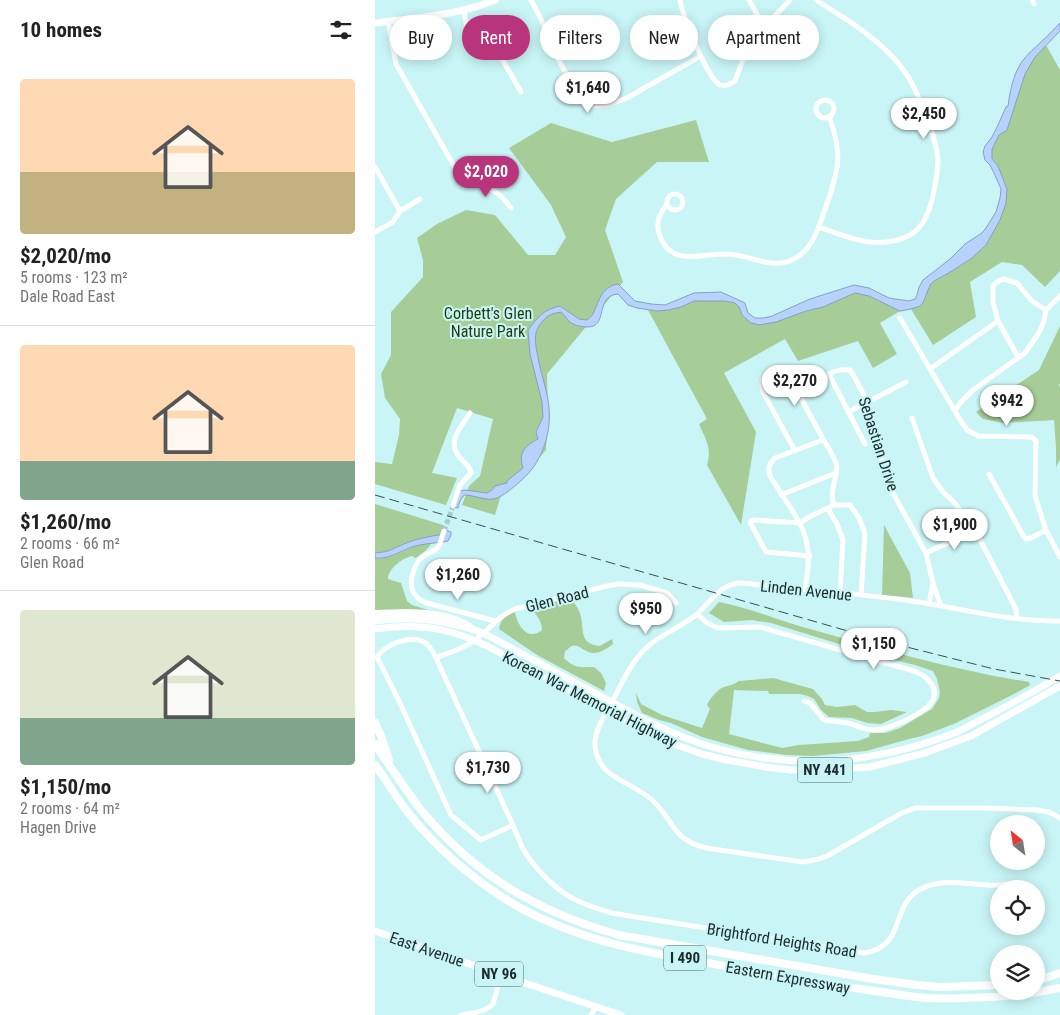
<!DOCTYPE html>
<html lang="en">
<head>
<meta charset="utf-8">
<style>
	body { margin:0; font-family:"Roboto Condensed",sans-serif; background:#f2f2f2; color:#222; height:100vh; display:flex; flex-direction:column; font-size:19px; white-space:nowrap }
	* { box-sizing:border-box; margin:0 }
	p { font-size:16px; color:#767676 }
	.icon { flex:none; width:28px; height:28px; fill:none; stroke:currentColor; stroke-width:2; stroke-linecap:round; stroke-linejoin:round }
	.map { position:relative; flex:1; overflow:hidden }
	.details { display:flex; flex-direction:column; background:#fff; width:375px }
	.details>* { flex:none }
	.top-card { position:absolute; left:15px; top:15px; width:475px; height:45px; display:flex; gap:10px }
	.needle { width:32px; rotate:330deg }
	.tools { position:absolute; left:615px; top:815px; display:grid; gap:10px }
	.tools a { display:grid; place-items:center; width:55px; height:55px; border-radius:50%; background:#fff; box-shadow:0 2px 12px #0003; font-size:25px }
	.price { position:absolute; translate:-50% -42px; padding:0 11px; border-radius:18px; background:#fff; color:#222; font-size:16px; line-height:32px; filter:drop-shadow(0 1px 2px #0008) }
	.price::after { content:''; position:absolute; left:50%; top:30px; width:15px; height:11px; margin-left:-8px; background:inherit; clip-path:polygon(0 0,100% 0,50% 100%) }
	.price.current { background:#b8347b; color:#fff }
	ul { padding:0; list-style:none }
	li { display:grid; align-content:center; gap:10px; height:265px; padding:0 20px }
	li+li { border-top:1px solid #e0e0e0 }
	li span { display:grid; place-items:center; height:155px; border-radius:5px; color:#555 }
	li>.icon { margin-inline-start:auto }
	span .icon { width:90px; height:90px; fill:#fffc; stroke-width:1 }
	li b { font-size:21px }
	h2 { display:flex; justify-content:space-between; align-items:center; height:60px; padding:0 20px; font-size:21px }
	.tag { padding:0 18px; border-radius:22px; background:#fff; box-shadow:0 2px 12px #0003; font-size:18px; line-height:45px }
	.tag.current { background:#b8347b; color:#fff }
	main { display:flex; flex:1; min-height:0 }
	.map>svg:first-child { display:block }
	.green { fill:#a6cd98 }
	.water { fill:#b7d2fd; stroke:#88a0be }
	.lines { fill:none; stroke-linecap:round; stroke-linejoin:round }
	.minor-tunnel { stroke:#a6cdce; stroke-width:5; stroke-dasharray:5 2.5; stroke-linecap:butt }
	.minor { stroke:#fff; stroke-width:5 }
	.major { stroke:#fff; stroke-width:7 }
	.highway { stroke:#fff; stroke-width:8 }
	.rail { stroke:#3b5051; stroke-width:1; stroke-dasharray:10 5; stroke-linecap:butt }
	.labels { text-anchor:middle; stroke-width:4; stroke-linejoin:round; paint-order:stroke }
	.shield { fill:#c9f5f6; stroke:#4f6869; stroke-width:1 }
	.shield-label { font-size:15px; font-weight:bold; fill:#1b2b2c }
	.park-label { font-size:16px; fill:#1c3c0b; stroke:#c9f5f6 }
	.street-label { font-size:16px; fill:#1b2b2c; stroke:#c9f5f6 }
</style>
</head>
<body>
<main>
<section class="details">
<h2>10 homes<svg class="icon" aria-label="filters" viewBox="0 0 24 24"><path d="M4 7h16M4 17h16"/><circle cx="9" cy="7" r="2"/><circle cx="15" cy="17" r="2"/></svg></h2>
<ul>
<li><span style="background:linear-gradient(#ffd9b3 60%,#c2b280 0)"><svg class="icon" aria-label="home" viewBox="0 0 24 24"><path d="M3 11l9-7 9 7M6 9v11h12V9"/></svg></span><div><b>$2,020/mo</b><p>5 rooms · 123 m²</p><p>Dale Road East</p></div></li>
<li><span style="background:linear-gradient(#ffd9b3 75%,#7fa58c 0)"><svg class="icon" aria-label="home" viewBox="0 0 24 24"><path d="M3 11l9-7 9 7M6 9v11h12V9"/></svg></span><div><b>$1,260/mo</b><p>2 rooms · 66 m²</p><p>Glen Road</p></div></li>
<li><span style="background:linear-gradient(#dfe7d0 70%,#7fa58c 0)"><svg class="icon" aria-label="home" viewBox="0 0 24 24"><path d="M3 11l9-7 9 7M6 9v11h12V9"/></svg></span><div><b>$1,150/mo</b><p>2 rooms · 64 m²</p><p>Hagen Drive</p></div></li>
</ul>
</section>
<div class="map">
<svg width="685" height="1015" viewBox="0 0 685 1015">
	<rect width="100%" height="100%" fill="#c9f5f6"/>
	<path class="green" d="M671 45 685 70V271L670 287 647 265 627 262 595 282 601 317 558 345 536 309 545 306 548 303 555 285 559 281 577 271 597 258 631 203 623 166 617 159V149L624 135 644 90 650 74 659 57Z
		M321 120 334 162H282L241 199 230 230 248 282 172 374 173 415 171 450 150 474 126 495 120 515 87 505 94 486 105 476 118 419 82 408 57 473 82 478 71 505 0 484V462L17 464 24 435 25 419 10 398 6 374 16 355V312L48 277V260L42 238 62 224 91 210 120 215 153 255H180L191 237 176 205 134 148 176 123 237 142Z
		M480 292 494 296 525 311 505 323 522 354 498 368 483 341 423 361 410 339 349 373 381 432 366 525 332 465C337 448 331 440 324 424L332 419 273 310H293L306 307 319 301H350L360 303 364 307 367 315 376 323 448 307Z
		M685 326V384H684L685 387V459L681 467V447L679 420 628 423 608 419 601 412 664 370Z
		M0 504 68 525 71 530 69 535C58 536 45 538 34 542 20 547 17 552 0 553Z
		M509 525 535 573 538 598 507 595Z
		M45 544H56C54 548 45 556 40 558L38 556C28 557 13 569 13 579L26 583 32 601 37 605 63 613 34 609 0 611V558C16 560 30 549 45 544Z
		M195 597C198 601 202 606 204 611 211 626 201 644 225 646L237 639 238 644C212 665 208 642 197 646 194 647 193 650 190 651L189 658C200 669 205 667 219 667L226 673 231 683 229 691 162 655 124 629C125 620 132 614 140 612 142 625 153 642 167 630 167 620 161 614 154 607Z
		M344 602C371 607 397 618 424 626 500 647 577 670 654 682L655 685 639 694 581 723 547 736 534 739 491 751 438 756 412 755 373 750 327 737 296 723 284 720 267 713 262 702 261 693 266 704 287 715 327 728 335 709 332 705C334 700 340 693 345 689 351 685 358 686 364 681L398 678 438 689 447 699 450 705 462 707 480 705 492 712H500L516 710 532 712 506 724 492 723 477 718 454 717 446 710 439 699 433 696 425 694H394L393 691 359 690 354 734 407 748 424 745 483 741 494 737 495 733H510L525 728 557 709 564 698 565 692 562 679 558 671 540 665 519 660 487 649 464 644 396 623 377 620 349 622 334 613Z"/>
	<path class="water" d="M685 23V31L660 57 650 74 632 130 624 135 617 149V159L623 166 632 189 631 203 625 220 611 245 597 258 577 271 559 281 555 285 548 303 545 306 536 309 525 311 494 296 480 293 448 307 431 311 401 322 384 325 376 323 367 315 364 307 360 303 350 301H319L306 307 293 310 282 311 262 308 253 305 243 294C219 296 234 328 212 327 207 327 201 326 196 323 192 320 190 315 186 312 182 313 178 313 175 315 170 317 162 327 161 333 159 343 163 357 165 367 168 380 173 394 174 408 176 429 170 452 157 469 151 477 131 495 122 498 112 502 100 495 89 495L85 501 83 508 78 507 85 491 90 490 112 493 117 490 120 486 132 483V481L148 468C143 452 150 446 163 439L161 432 168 417 167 402 155 354 153 330C162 318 169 309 185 306L204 319 212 320C225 312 220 288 243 284L260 301 276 304 290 305 319 293 346 292 370 303 373 313 380 318H389L397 316 435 299 479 285 494 288 514 298 534 301 540 299 542 295 544 287 548 280 575 259 590 244 607 233 611 228 621 212 625 198 626 189 619 173 615 165 610 160 608 152 610 146 617 137 623 125 631 107 633 106C635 91 638 76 646 63 652 54 660 48 668 40 674 35 679 29 685 23Z
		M71 530 76 532V535L73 541C64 543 54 543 45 545 29 547 17 560 0 558V553C17 552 20 547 34 542 45 538 57 536 69 534Z"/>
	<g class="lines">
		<path class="minor-tunnel" d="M69 531 78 506"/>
		<path class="minor" d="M156 0 166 19 181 55 199 88 206 98 215 104 220 106 231 105 250 99 326 56
			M305 0C307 14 333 80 345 85 351 87 356 84 360 81L373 46 389 27 415 0
			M374 0 389 27
			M441 0C472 20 504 38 527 68 539 83 545 101 552 119 557 132 562 145 563 159 563 173 560 187 557 200 553 214 548 228 535 235 504 251 474 238 444 227
			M657 0 659 4
			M89 10 93 38C102 53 111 44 123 52L146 92
			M13 21 21 64 83 173C94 186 106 183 119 191 127 195 131 202 136 208
			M441 109a9 9 0 1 1 18 0a9 9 0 1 1-18 0Z
			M0 167 25 211
			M292 202a8 8 0 1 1 16 0a8 8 0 1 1-16 0Z
			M292 204C284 215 280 222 285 236 297 268 327 253 352 254 379 255 400 274 425 255 441 243 446 219 453 201 465 165 467 153 454 116
			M0 232 18 222 25 211 45 199
			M525 318 584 418 592 430 603 436 657 437 661 441 660 496 671 530 685 557
			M643 357 623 321 618 302V286L622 282 628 279 642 283 657 301 671 310
			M555 369 623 321
			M580 411 585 403 598 390 650 353 665 331 669 321 671 310 685 296
			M473 412 531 382
			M537 418 558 478 568 492 579 502 600 530 641 609 642 619
			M490 444 454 374C461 370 466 369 475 370L479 376 493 403 513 484 551 553 558 583 554 604
			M420 451 388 392C382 371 401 364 415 377 426 398 437 419 448 439 453 447 458 455 461 463 465 476 453 488 459 505
			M614 474 649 537 651 539 656 538 671 530
			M406 495 461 473
			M78 506 85 485 96 473C95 466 91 464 87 460 69 442 86 428 95 413
			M453 509 462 524 468 540 465 593
			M425 523 434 517 459 505H475L484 518 490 534 486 595
			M425 523 377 520 375 522 391 552 435 556
			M69 531C67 536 66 542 64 546 60 552 52 553 47 557 38 566 31 587 42 597 44 600 48 601 52 603L120 621
			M551 553 600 530
			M558 583 566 606
			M430 590C432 573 436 557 431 540 426 519 411 503 401 485 398 481 394 476 394 471 393 466 396 462 400 458L448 440
			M322 614 332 623 343 628 385 627 539 671C552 676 567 689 555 704 546 715 513 730 499 730 490 730 481 725 473 723 465 722 457 721 449 720L435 703 429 701
			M685 621C632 622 582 607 530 600 476 593 421 589 367 583 347 582 335 602 322 614 307 627 286 634 271 648 255 663 246 686 235 705 230 715 223 725 221 736 219 742 220 749 222 755 228 778 259 784 276 799 300 820 295 839 331 848L428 862 444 859 452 856 525 814 540 808H612L662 810 674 812 685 818
			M61 658C73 653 87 649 97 642 114 631 121 617 140 609L232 586 244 584 265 585 292 593 301 603
			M138 825 106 840 76 815 25 703 2 657C10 645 35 634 49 642 55 645 58 652 61 658L138 825C141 833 144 840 147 847 158 867 182 892 203 901 213 906 225 909 236 913L489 953C533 946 514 905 546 889 567 878 590 884 613 885 622 886 631 884 640 883
			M86 1015C97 1013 110 1012 118 1004L126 975
			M216 1015 221 1007"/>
		<path class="major" d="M0 23C37 18 85 15 120 0
			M0 621C29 617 53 618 81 625 93 628 104 630 114 636L270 720C292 730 314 741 337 747 421 771 501 764 582 732 593 727 604 720 615 715 639 702 662 690 685 676
			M0 629C42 623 73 627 112 646L280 736 296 743 327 754 347 759 390 767 416 770H445L495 767 550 753 596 736 685 686
			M0 931 126 975 246 1015"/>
		<path class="highway" d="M0 614C30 613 72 610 97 629
			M0 723 6 736 14 760
			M0 744C14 765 28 786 43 806 97 874 162 912 244 935L498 979 542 985 566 987 624 985
			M0 765C12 781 22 799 35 815 63 849 95 877 132 900 202 944 287 955 368 969 414 977 460 986 507 992 522 994 537 997 552 998 583 999 614 998 644 995 658 994 671 990 685 988
			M661 981 685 973"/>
		<path class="rail" d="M0 495 504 640 619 669 685 681"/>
	</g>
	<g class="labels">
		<g class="shield">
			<rect x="422.5" y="757.5" width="55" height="25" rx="4"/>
			<rect x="289" y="945.5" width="42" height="25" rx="4"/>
			<rect x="100" y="961.5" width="48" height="25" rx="4"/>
		</g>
		<g class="shield-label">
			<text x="450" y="775">NY 441</text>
			<text x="310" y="963">I 490</text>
			<text x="124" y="979">NY 96</text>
		</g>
		<g class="park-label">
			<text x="113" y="319">Corbett's Glen<tspan x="113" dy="18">Nature Park</tspan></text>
		</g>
		<g class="street-label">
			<text transform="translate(504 444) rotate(72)" y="6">Sebastian Drive</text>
			<text transform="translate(431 590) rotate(6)" y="6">Linden Avenue</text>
			<text transform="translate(182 599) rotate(-14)" y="6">Glen Road</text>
			<text transform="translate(215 699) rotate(27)" y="6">Korean War Memorial Highway</text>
			<text transform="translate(407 940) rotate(9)" y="6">Brightford Heights Road</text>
			<text transform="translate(52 949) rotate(19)" y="6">East Avenue</text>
			<text transform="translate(413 977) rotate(10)" y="6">Eastern Expressway</text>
		</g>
	</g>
</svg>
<div class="tools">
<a><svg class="needle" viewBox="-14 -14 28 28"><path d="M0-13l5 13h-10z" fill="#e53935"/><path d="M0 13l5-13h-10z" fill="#767676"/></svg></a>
<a><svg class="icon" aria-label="locate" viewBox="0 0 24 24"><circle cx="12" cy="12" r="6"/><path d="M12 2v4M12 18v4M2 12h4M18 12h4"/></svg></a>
<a><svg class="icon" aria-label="layers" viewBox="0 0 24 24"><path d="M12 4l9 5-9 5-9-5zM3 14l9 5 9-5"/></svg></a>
</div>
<b class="price" style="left:213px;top:114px">$1,640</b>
<b class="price" style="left:549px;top:140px">$2,450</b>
<b class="price current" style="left:111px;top:198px">$2,020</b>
<b class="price" style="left:420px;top:407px">$2,270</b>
<b class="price" style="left:632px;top:427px">$942</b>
<b class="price" style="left:580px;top:551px">$1,900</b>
<b class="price" style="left:83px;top:601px">$1,260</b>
<b class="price" style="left:271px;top:635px">$950</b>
<b class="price" style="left:499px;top:670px">$1,150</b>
<b class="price" style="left:113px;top:794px">$1,730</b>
<div class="top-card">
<a class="tag">Buy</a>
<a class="tag current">Rent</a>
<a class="tag">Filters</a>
<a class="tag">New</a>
<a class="tag">Apartment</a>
</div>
</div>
</main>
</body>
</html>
